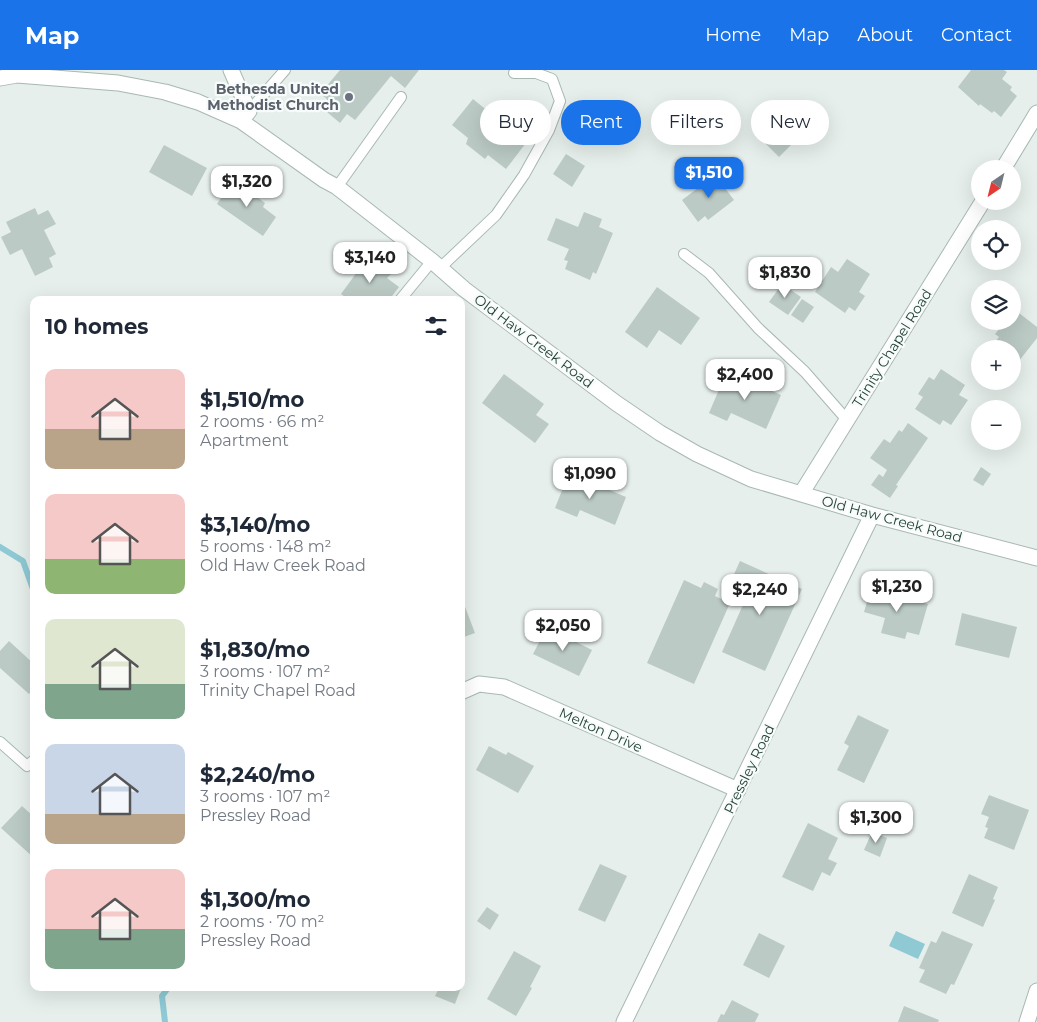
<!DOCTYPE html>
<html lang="en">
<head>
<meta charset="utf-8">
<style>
	body { margin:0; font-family:Montserrat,sans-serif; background:#f2f2f3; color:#1f2937; height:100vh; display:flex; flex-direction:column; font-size:19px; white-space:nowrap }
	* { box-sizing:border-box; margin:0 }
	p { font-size:16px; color:#747a83 }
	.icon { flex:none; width:28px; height:28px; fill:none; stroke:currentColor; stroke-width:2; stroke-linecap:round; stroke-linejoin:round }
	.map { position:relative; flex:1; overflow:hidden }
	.side { position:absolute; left:30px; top:226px; width:435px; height:695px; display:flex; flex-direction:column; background:#fff; border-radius:10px; box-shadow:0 5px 20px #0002 }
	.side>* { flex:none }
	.guide { position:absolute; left:480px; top:30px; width:475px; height:45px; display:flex; gap:10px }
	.needle { width:32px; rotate:215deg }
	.buttons { position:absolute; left:971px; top:90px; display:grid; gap:10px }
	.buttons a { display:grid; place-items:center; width:50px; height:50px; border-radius:50%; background:#fff; box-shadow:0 5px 20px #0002; font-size:25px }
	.price { position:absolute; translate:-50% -42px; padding:0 11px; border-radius:10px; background:#fff; color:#222; font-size:16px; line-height:32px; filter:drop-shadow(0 1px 2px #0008) }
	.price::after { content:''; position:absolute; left:50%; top:30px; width:15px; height:11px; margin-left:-8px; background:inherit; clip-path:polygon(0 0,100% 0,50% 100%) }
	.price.current { background:#1a73e8; color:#fff }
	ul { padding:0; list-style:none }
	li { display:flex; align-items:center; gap:15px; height:125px; padding:0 15px }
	li span { display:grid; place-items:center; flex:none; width:140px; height:100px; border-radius:10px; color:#555 }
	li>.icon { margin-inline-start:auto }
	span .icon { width:60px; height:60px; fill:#fffc; stroke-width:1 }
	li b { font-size:21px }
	h2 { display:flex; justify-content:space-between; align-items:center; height:60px; padding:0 15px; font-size:21px }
	.tag { padding:0 18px; border-radius:22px; background:#fff; box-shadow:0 5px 20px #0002; font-size:18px; line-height:45px }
	.tag.current { background:#1a73e8; color:#fff }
	header { display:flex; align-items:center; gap:30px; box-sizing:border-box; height:70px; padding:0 25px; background:#1a73e8; color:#fff }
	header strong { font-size:24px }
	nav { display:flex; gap:28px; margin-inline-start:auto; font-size:18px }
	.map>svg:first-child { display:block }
	.water { fill:#8ec9d4 }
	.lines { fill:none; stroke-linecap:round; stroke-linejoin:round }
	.stream { stroke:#8ec9d4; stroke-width:6 }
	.building { fill:#bbcac4 }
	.lane-casing { stroke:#a8b8b2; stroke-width:12 }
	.street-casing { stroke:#a8b8b2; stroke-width:17 }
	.lane { stroke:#fff; stroke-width:10 }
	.street { stroke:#fff; stroke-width:15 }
	.worship-dot { fill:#6b7280; stroke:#f7fbf9; stroke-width:2 }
	.labels { text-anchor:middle; stroke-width:4.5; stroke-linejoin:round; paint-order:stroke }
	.worship-label { font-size:14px; font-weight:bold; fill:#5b616d; stroke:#f7fbf9; text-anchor:end }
	.street-label { font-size:14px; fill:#24423a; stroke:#f7fbf9 }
</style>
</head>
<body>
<header>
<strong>Map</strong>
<nav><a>Home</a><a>Map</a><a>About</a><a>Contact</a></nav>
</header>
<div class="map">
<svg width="1037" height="952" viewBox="0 0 1037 952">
	<rect width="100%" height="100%" fill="#e6efeb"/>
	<path class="water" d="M896 861 925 874 918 889 889 876Z"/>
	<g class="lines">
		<path class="stream" d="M0 477 23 491 34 522
			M165 952 162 926 168 918"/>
	</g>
	<path class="building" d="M340 0H419L405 18 391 6 355 50 347 44 340 53 321 37 327 29 320 24Z
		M971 0H1004L1007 2 1002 9 1012 17 1010 20 1017 26 1001 47 994 41 992 43 980 34 979 36 958 17Z
		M473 29 506 56 512 49 532 65 506 99 488 85 485 89 466 74 468 68 452 55Z
		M779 49 798 68 779 87 760 68Z
		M164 75 207 98 192 126 149 102Z
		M566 84 585 96 572 117 553 104Z
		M718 103 728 116 725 118 734 130 708 150 705 146 698 152 682 130Z
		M233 110 265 133 263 137 276 147 263 166 217 134Z
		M35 138 38 145 48 140 56 154 44 160 56 184 49 188 53 197 35 206 22 179 10 185 1 167 11 162 6 152Z
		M584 142 602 149 599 157 613 163 596 204 593 202 590 210 565 199 568 191 564 190 569 179 547 170 556 148 578 157Z
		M368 187 391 204 387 208 399 217 389 230H349L341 224Z
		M847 189 870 204 859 222 865 226 855 241 849 237 845 243 815 222 831 197 838 202Z
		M782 214 801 227 788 245 769 232Z
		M657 217 700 248 681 275 659 260 647 278 625 262Z
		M802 229 814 237 803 253 791 245Z
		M1019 243 1037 257V268L1015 296 1012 295V279H993L991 277 999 267 995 264 1006 251 1010 253Z
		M941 299 965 315 959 325 968 330 951 355 943 350 940 355 915 339 923 327 918 324 929 307 934 310Z
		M727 301 781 325 766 359 731 343 727 351 709 343Z
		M504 304 544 334 536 345 549 354 535 373 482 333Z
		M908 353 928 368 896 415 898 416 890 428 871 415 879 404 883 407 887 400 870 388 884 369 890 373 899 360 902 362Z
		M981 397 991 404 983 416 973 410Z
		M569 403 626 427 615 455 580 440 577 447 555 438Z
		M740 491 802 519 765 601 722 582 750 519 731 511Z
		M684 510 701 518 704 512 718 519 715 526 730 533 694 614 647 593Z
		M871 518 928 534 919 565 907 562 905 569 881 563 885 548 864 542Z
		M464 534 475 563 461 568V535Z
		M962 543 1017 557 1009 588 955 575Z
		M547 557 592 580 579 606 533 584Z
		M9 571 34 594V618L29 624 0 598V581Z
		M858 645 889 660 864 713 837 700 849 676 844 673Z
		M489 676 506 685 508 682 534 696 518 723 476 700Z
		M989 725 1029 740 1014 780 984 768 988 758 985 757 989 747 981 744Z
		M22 736 34 747V788L1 758Z
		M808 753 838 768 828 789 837 793 830 806 822 802 813 821 782 807Z
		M872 762 887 768 880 787 864 780Z
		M600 794 627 806 605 852 578 840Z
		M969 804 998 817 993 829 995 830 983 857 952 843Z
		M487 837 499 845 490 860 477 851Z
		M942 861 973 874 954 915 951 914 946 924 919 912 925 900 919 898 931 871 936 873Z
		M759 863 785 876 769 908 743 895Z
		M514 881 541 896 530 917 532 918 516 946 487 929Z
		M439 918H461L455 934 435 926Z
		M732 930 759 944 755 952H717L721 944 724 945Z
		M904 936 939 950 938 952H898Z"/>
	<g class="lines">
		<g class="lane-casing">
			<path id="lane" d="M249 41 285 0
				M337 117 401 27
				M684 184 709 203 758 258 805 302 847 350
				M440 198 496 145 524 105 549 60 560 31 552 9 536 3H514
				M400 230 432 191
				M0 672 27 696 34 690"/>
		</g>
		<g class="street-casing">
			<path id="street" d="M231 0 249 41 241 51
				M0 8 17 5 118 13 165 22 198 32 241 51 324 110 337 117 432 191 464 219 616 333 660 363 697 384 751 409 872 445 1037 488
				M1003 99 1037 43
				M801 424 983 131
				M461 622 479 614 504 617 738 720
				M624 952 872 445
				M1027 952 1037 921"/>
		</g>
		<use href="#lane" class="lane"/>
		<use href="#street" class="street"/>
	</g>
	<circle class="worship-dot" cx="349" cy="27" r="5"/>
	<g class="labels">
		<g class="worship-label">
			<text x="339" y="24">Bethesda United<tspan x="339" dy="16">Methodist Church</tspan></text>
		</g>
		<g class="street-label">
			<text transform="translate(534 271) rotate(37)" y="5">Old Haw Creek Road</text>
			<text transform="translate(892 278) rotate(-58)" y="5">Trinity Chapel Road</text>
			<text transform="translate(892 449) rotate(15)" y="5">Old Haw Creek Road</text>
			<text transform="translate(601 660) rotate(24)" y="5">Melton Drive</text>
			<text transform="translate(749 699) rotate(-64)" y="5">Pressley Road</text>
		</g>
	</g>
</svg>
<div class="buttons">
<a><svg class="needle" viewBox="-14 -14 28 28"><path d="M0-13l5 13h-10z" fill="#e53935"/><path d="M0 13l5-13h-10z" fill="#747a83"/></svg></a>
<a><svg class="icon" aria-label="locate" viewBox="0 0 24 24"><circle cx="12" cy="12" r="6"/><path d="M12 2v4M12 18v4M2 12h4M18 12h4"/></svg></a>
<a><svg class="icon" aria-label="layers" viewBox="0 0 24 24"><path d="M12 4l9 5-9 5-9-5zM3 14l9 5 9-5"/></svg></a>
<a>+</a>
<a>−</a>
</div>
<b class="price current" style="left:709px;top:129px">$1,510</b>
<b class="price" style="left:247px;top:138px">$1,320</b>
<b class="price" style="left:370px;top:214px">$3,140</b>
<b class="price" style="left:785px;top:229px">$1,830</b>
<b class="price" style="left:745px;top:331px">$2,400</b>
<b class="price" style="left:590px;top:430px">$1,090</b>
<b class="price" style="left:897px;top:543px">$1,230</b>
<b class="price" style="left:760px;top:546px">$2,240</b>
<b class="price" style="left:563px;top:582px">$2,050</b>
<b class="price" style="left:876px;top:774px">$1,300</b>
<div class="guide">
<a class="tag">Buy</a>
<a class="tag current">Rent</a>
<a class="tag">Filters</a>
<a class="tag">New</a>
</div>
<section class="side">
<h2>10 homes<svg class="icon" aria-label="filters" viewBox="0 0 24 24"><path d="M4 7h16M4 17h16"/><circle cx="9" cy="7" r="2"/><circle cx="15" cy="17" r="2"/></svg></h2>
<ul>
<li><span style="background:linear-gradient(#f6c9c9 60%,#b9a48a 0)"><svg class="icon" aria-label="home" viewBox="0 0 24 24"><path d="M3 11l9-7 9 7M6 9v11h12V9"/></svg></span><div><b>$1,510/mo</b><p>2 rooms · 66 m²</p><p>Apartment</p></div></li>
<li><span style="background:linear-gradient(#f6c9c9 65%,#8fb573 0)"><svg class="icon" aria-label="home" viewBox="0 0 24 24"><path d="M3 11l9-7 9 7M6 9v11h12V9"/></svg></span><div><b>$3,140/mo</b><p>5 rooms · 148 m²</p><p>Old Haw Creek Road</p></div></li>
<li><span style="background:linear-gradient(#dfe7d0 65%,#7fa58c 0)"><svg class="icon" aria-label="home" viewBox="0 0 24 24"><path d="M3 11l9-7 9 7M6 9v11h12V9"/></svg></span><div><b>$1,830/mo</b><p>3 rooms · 107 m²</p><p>Trinity Chapel Road</p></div></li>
<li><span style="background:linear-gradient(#c9d6e8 70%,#b9a48a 0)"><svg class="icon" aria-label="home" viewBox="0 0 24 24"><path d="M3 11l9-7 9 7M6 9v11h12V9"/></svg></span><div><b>$2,240/mo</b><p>3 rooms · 107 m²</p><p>Pressley Road</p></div></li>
<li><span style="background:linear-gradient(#f6c9c9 60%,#7fa58c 0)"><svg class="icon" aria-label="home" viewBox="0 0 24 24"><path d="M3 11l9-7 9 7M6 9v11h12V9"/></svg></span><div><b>$1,300/mo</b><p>2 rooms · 70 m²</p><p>Pressley Road</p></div></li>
</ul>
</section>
</div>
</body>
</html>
